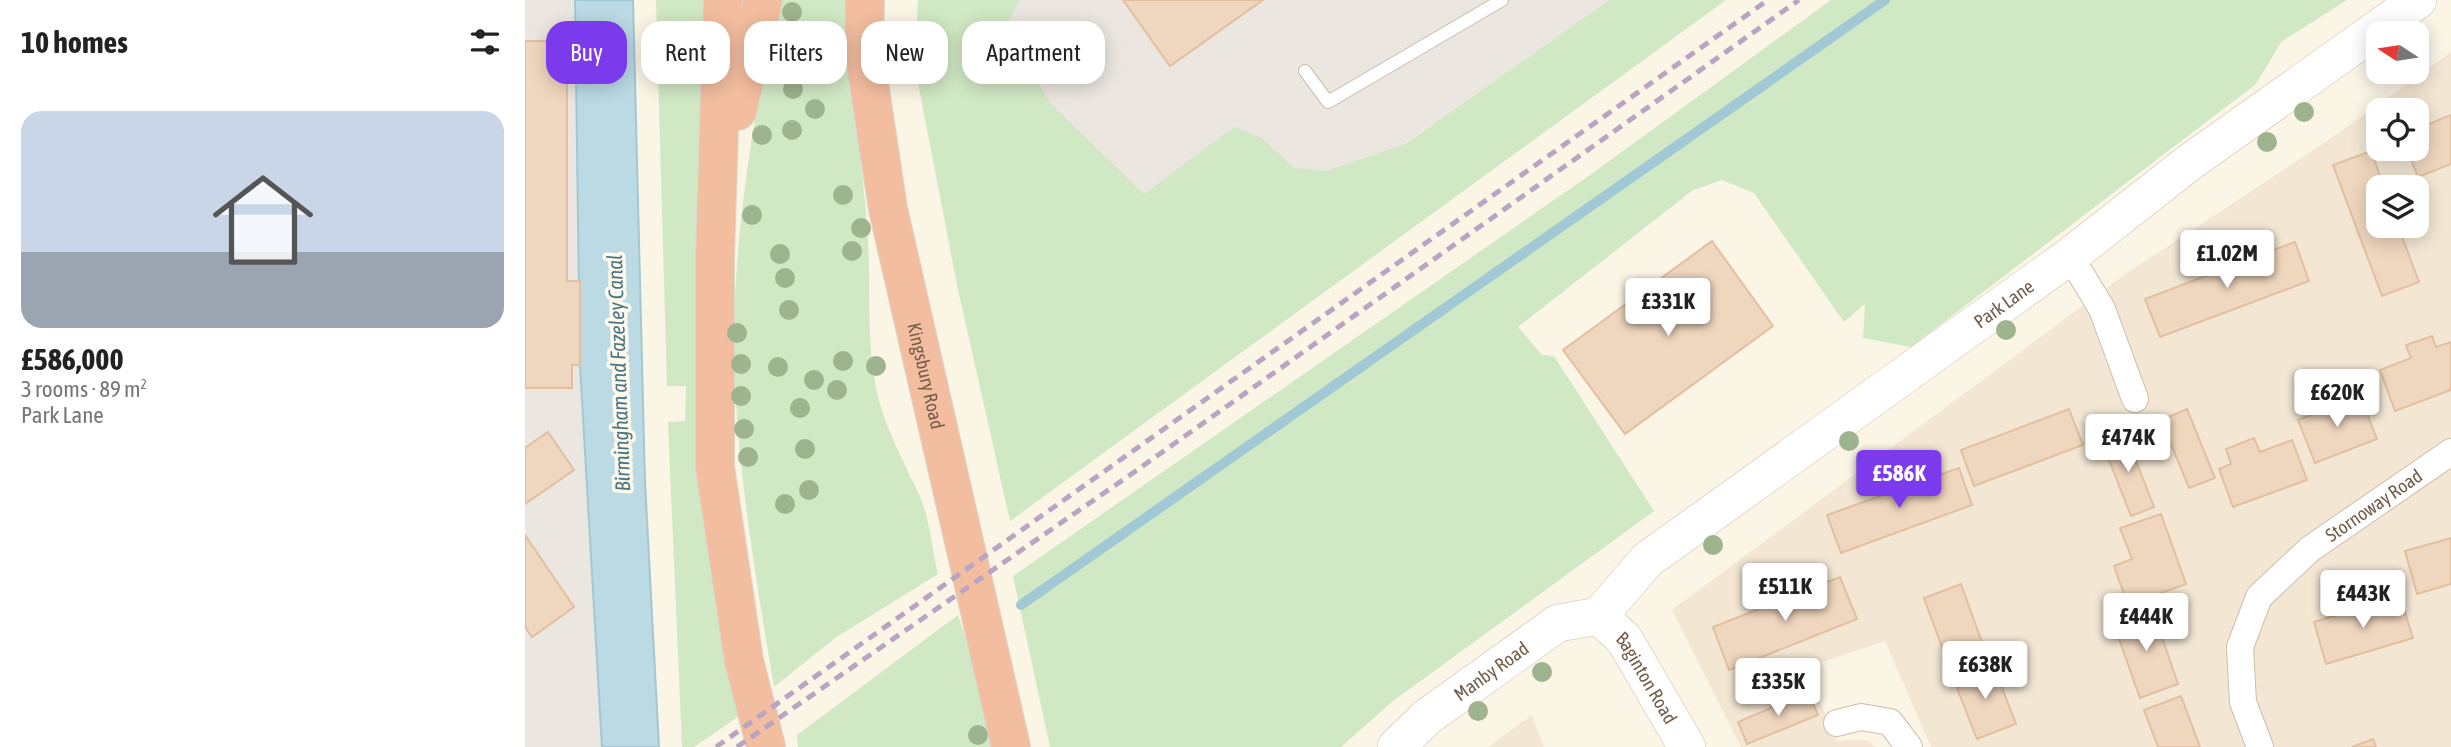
<!DOCTYPE html>
<html lang="en">
<head>
<meta charset="utf-8">
<style>
	body { margin:0; font-family:"Asap Condensed",sans-serif; background:#f2f2f2; color:#222; height:100vh; display:flex; flex-direction:column; font-size:26px; white-space:nowrap }
	* { box-sizing:border-box; margin:0 }
	p { font-size:23px; color:#767676 }
	.icon { flex:none; width:38px; height:38px; fill:none; stroke:currentColor; stroke-width:2; stroke-linecap:round; stroke-linejoin:round }
	.map { position:relative; flex:1; overflow:hidden }
	.details { display:flex; flex-direction:column; background:#fff; width:525px }
	.details>* { flex:none }
	.top-card { position:absolute; left:21px; top:21px; width:665px; height:63px; display:flex; gap:14px }
	.needle { width:46px; rotate:282deg }
	.buttons { position:absolute; left:1841px; top:21px; display:grid; gap:14px }
	.buttons a { display:grid; place-items:center; width:63px; height:63px; border-radius:14px; background:#fff; box-shadow:0 4px 18px #0003; font-size:35px }
	.price { position:absolute; translate:-50% -60px; padding:0 16px; border-radius:7px; background:#fff; color:#222; font-size:23px; line-height:46px; filter:drop-shadow(0 2px 4px #0008) }
	.price::after { content:''; position:absolute; left:50%; top:42px; width:21px; height:16px; margin-left:-10px; background:inherit; clip-path:polygon(0 0,100% 0,50% 100%) }
	.price.current { background:#7c3aed; color:#fff }
	ul { padding:0; list-style:none }
	li { display:grid; align-content:center; gap:14px; height:371px; padding:0 21px }
	li span { display:grid; place-items:center; height:217px; border-radius:21px; color:#555 }
	li>.icon { margin-inline-start:auto }
	span .icon { width:126px; height:126px; fill:#fffc; stroke-width:1 }
	li b { font-size:30px }
	h2 { display:flex; justify-content:space-between; align-items:center; height:84px; padding:0 21px; font-size:30px }
	.tag { padding:0 24px; border-radius:21px; background:#fff; box-shadow:0 4px 18px #0003; font-size:24px; line-height:63px }
	.tag.current { background:#7c3aed; color:#fff }
	main { display:flex; flex:1; min-height:0 }
	.map>svg:first-child { display:block }
	.residential { fill:#f3e7d4; fill-rule:evenodd }
	.industrial { fill:#ebe6df }
	.green { fill:#d0e8c4 }
	.water { fill:#bbdae4; stroke:#a1c8d5; stroke-width:2 }
	.lines { fill:none; stroke-linecap:round; stroke-linejoin:round }
	.stream { stroke:#a1c8d5; stroke-width:10 }
	.building { fill:#efd6be; stroke:#e1bf9f; stroke-width:2 }
	.lane-casing { stroke:#ccbdac; stroke-width:14 }
	.street-casing { stroke:#ccbdac; stroke-width:28 }
	.secondary-casing { stroke:#cfbea9; stroke-width:38 }
	.highway-casing { stroke:#dbd5d0; stroke-width:40 }
	.lane { stroke:#fff; stroke-width:12 }
	.street { stroke:#fff; stroke-width:26 }
	.secondary { stroke:#fff; stroke-width:37 }
	.highway { stroke:#f3bd9f; stroke-width:38 }
	.rail { stroke:#b9a4c4; stroke-width:5; stroke-dasharray:10 7; stroke-linecap:butt }
	.tree { fill:#9eb48e }
	.labels { text-anchor:middle; stroke-width:7; stroke-linejoin:round; paint-order:stroke }
	.street-label { font-size:19px; fill:#735d4b; stroke:#fef9eb }
	.water-label { font-size:21px; font-style:italic; fill:#477585; stroke:#fef9eb }
</style>
</head>
<body>
<main>
<section class="details">
<h2>10 homes<svg class="icon" aria-label="filters" viewBox="0 0 24 24"><path d="M4 7h16M4 17h16"/><circle cx="9" cy="7" r="2"/><circle cx="15" cy="17" r="2"/></svg></h2>
<ul>
<li><span style="background:linear-gradient(#c9d6e8 65%,#9aa5b1 0)"><svg class="icon" aria-label="home" viewBox="0 0 24 24"><path d="M3 11l9-7 9 7M6 9v11h12V9"/></svg></span><div><b>£586,000</b><p>3 rooms · 89 m²</p><p>Park Lane</p></div></li>
</ul>
</section>
<div class="map">
<svg width="1926" height="747" viewBox="0 0 1926 747">
	<rect width="100%" height="100%" fill="#fbf5e5"/>
	<path class="residential" d="M1926 52V747H1406L1360 641 1280 668 1312 741 1342 740 1351 747H1216L1147 610 1602 273 1795 146ZM1853 110H1892V149H1853ZM1853 187H1892V226H1853Z
		M1007 715 1019 747H963Z"/>
	<path class="industrial" d="M0 0H50L55 365 77 747H0Z
		M393 0H1084L802 198 458 258Z"/>
	<path class="green" d="M131 0H181L175 487 191 609 220 712 169 747H157L143 422 160 421 161 386H142Z
		M251 0H320C323 80 338 159 343 239 346 288 341 339 351 388 359 427 379 461 395 497 405 520 407 550 413 574L310 638 249 687C230 573 210 459 209 343 209 227 230 114 251 0Z
		M393 0H495L483 21 498 58 525 103 619 194 709 127 737 138 769 168 801 171 880 144 1084 0H1201L485 521 432 285 390 67Z
		M1306 0H1822L1756 42 1731 84 1386 347 1338 338 1340 304 1319 322 1229 193 1197 180 1168 190 993 327 1017 355 1029 356 1129 511 868 701 816 747H525L488 576 1065 175Z
		M433 615 451 669 470 747H273L272 735Z"/>
	<path class="water" d="M50 0H108L120 482 134 747H77L55 365Z"/>
	<g class="lines">
		<path class="stream" d="M496 605 1360 0"/>
	</g>
	<path class="building" d="M598 0H738L645 66Z
		M0 41H42V281H55V365H47V388H0Z
		M1926 115V164L1893 177 1882 149H1892V129Z
		M1846 151 1859 187H1853V226H1873L1894 282 1857 296 1808 165Z
		M1187 241 1248 326 1100 434 1038 350Z
		M1770 242 1784 281 1635 337 1620 299Z
		M1907 336 1911 347 1926 342V390L1870 411 1855 370 1886 358 1881 345Z
		M1835 396 1852 439 1790 463 1773 420Z
		M1544 409 1558 445 1449 486 1436 450Z
		M1662 409 1690 478 1664 488 1636 420Z
		M23 432 49 470 0 504V448Z
		M1600 433 1629 507 1606 516 1577 442Z
		M1729 438 1735 452 1767 440 1782 480 1708 507 1694 469 1706 464 1701 449Z
		M1434 468 1447 505 1316 553 1302 515Z
		M1636 514 1661 584 1603 605 1589 566 1607 559 1595 528Z
		M0 535 49 607 7 637 0 627Z
		M1926 538V584L1892 594 1880 551Z
		M1315 577 1332 619 1204 670 1188 627Z
		M1436 584 1459 648 1422 661 1399 598Z
		M1875 596 1888 638 1801 664 1789 622Z
		M1627 608 1653 684 1615 698 1588 622Z
		M1467 662 1491 724 1452 739 1428 678Z
		M1283 692 1293 715 1222 744 1213 722Z
		M1656 696 1675 747H1633L1619 710Z
		M1848 739 1851 747H1827Z"/>
	<g class="lines">
		<g class="lane-casing">
			<path id="lane" d="M780 71 803 102 977 0"/>
		</g>
		<g class="street-casing">
			<g id="street">
				<path d="M1545 256 1577 309 1610 399"/>
				<path d="M1312 723 1336 717 1365 722 1384 747"/>
				<path id="s1" d="M1735 747 1718 702 1715 647 1734 597 1785 549 1926 452"/>
			</g>
		</g>
		<g class="secondary-casing">
			<g id="secondary">
				<path id="s2" d="M1074 616 1122 560 1545 256 1665 162 1893 0"/>
				<path id="s3" d="M1074 616 1099 639 1162 747"/>
				<path id="s4" d="M871 747 902 717 1033 623 1074 616"/>
			</g>
		</g>
		<g class="highway-casing">
			<g id="highway">
				<path d="M198 0 190 256V467L219 661 241 747"/>
				<path id="s5" d="M340 0 339 50 363 209 486 747"/>
				<path d="M212 111 238 0"/>
			</g>
		</g>
		<use href="#lane" class="lane"/>
		<use href="#street" class="street"/>
		<use href="#secondary" class="secondary"/>
		<use href="#highway" class="highway"/>
		<path class="rail" d="M191 747 1243 0
			M212 747 605 475 1274 0"/>
	</g>
	<g class="tree">
		<circle cx="267" cy="12" r="10"/>
		<circle cx="285" cy="36" r="10"/>
		<circle cx="268" cy="89" r="10"/>
		<circle cx="290" cy="109" r="10"/>
		<circle cx="1779" cy="112" r="10"/>
		<circle cx="267" cy="130" r="10"/>
		<circle cx="237" cy="135" r="10"/>
		<circle cx="1742" cy="142" r="10"/>
		<circle cx="318" cy="195" r="10"/>
		<circle cx="227" cy="215" r="10"/>
		<circle cx="336" cy="228" r="10"/>
		<circle cx="327" cy="251" r="10"/>
		<circle cx="255" cy="254" r="10"/>
		<circle cx="260" cy="278" r="10"/>
		<circle cx="264" cy="310" r="10"/>
		<circle cx="1481" cy="330" r="10"/>
		<circle cx="212" cy="333" r="10"/>
		<circle cx="318" cy="361" r="10"/>
		<circle cx="216" cy="364" r="10"/>
		<circle cx="351" cy="366" r="10"/>
		<circle cx="253" cy="367" r="10"/>
		<circle cx="289" cy="380" r="10"/>
		<circle cx="312" cy="390" r="10"/>
		<circle cx="216" cy="396" r="10"/>
		<circle cx="275" cy="408" r="10"/>
		<circle cx="219" cy="429" r="10"/>
		<circle cx="1324" cy="441" r="10"/>
		<circle cx="280" cy="449" r="10"/>
		<circle cx="223" cy="457" r="10"/>
		<circle cx="284" cy="490" r="10"/>
		<circle cx="260" cy="504" r="10"/>
		<circle cx="1188" cy="545" r="10"/>
		<circle cx="1017" cy="672" r="10"/>
		<circle cx="953" cy="711" r="10"/>
		<circle cx="453" cy="735" r="10"/>
	</g>
	<g class="labels">
		<g class="street-label">
			<text dy="7" stroke="none"><textPath href="#s2" startOffset="513">Park Lane</textPath></text>
			<text dy="7" stroke="none"><textPath href="#s5" startOffset="382">Kingsbury Road</textPath></text>
			<text dy="7" stroke="none"><textPath href="#s1" startOffset="304">Stornoway Road</textPath></text>
			<text dy="7" stroke="none"><textPath href="#s4" startOffset="122">Manby Road</textPath></text>
			<text dy="7" stroke="none"><textPath href="#s3" startOffset="79">Baginton Road</textPath></text>
		</g>
		<g class="water-label">
			<text transform="translate(94 373) rotate(-92)" y="7">Birmingham and Fazeley Canal</text>
		</g>
	</g>
</svg>
<div class="buttons">
<a><svg class="needle" viewBox="-14 -14 28 28"><path d="M0-13l5 13h-10z" fill="#e53935"/><path d="M0 13l5-13h-10z" fill="#767676"/></svg></a>
<a><svg class="icon" aria-label="locate" viewBox="0 0 24 24"><circle cx="12" cy="12" r="6"/><path d="M12 2v4M12 18v4M2 12h4M18 12h4"/></svg></a>
<a><svg class="icon" aria-label="layers" viewBox="0 0 24 24"><path d="M12 4l9 5-9 5-9-5zM3 14l9 5 9-5"/></svg></a>
</div>
<b class="price" style="left:1702px;top:290px">£1.02M</b>
<b class="price" style="left:1143px;top:338px">£331K</b>
<b class="price" style="left:1812px;top:429px">£620K</b>
<b class="price" style="left:1603px;top:474px">£474K</b>
<b class="price current" style="left:1374px;top:510px">£586K</b>
<b class="price" style="left:1260px;top:623px">£511K</b>
<b class="price" style="left:1838px;top:630px">£443K</b>
<b class="price" style="left:1621px;top:653px">£444K</b>
<b class="price" style="left:1460px;top:701px">£638K</b>
<b class="price" style="left:1253px;top:718px">£335K</b>
<div class="top-card">
<a class="tag current">Buy</a>
<a class="tag">Rent</a>
<a class="tag">Filters</a>
<a class="tag">New</a>
<a class="tag">Apartment</a>
</div>
</div>
</main>
</body>
</html>
